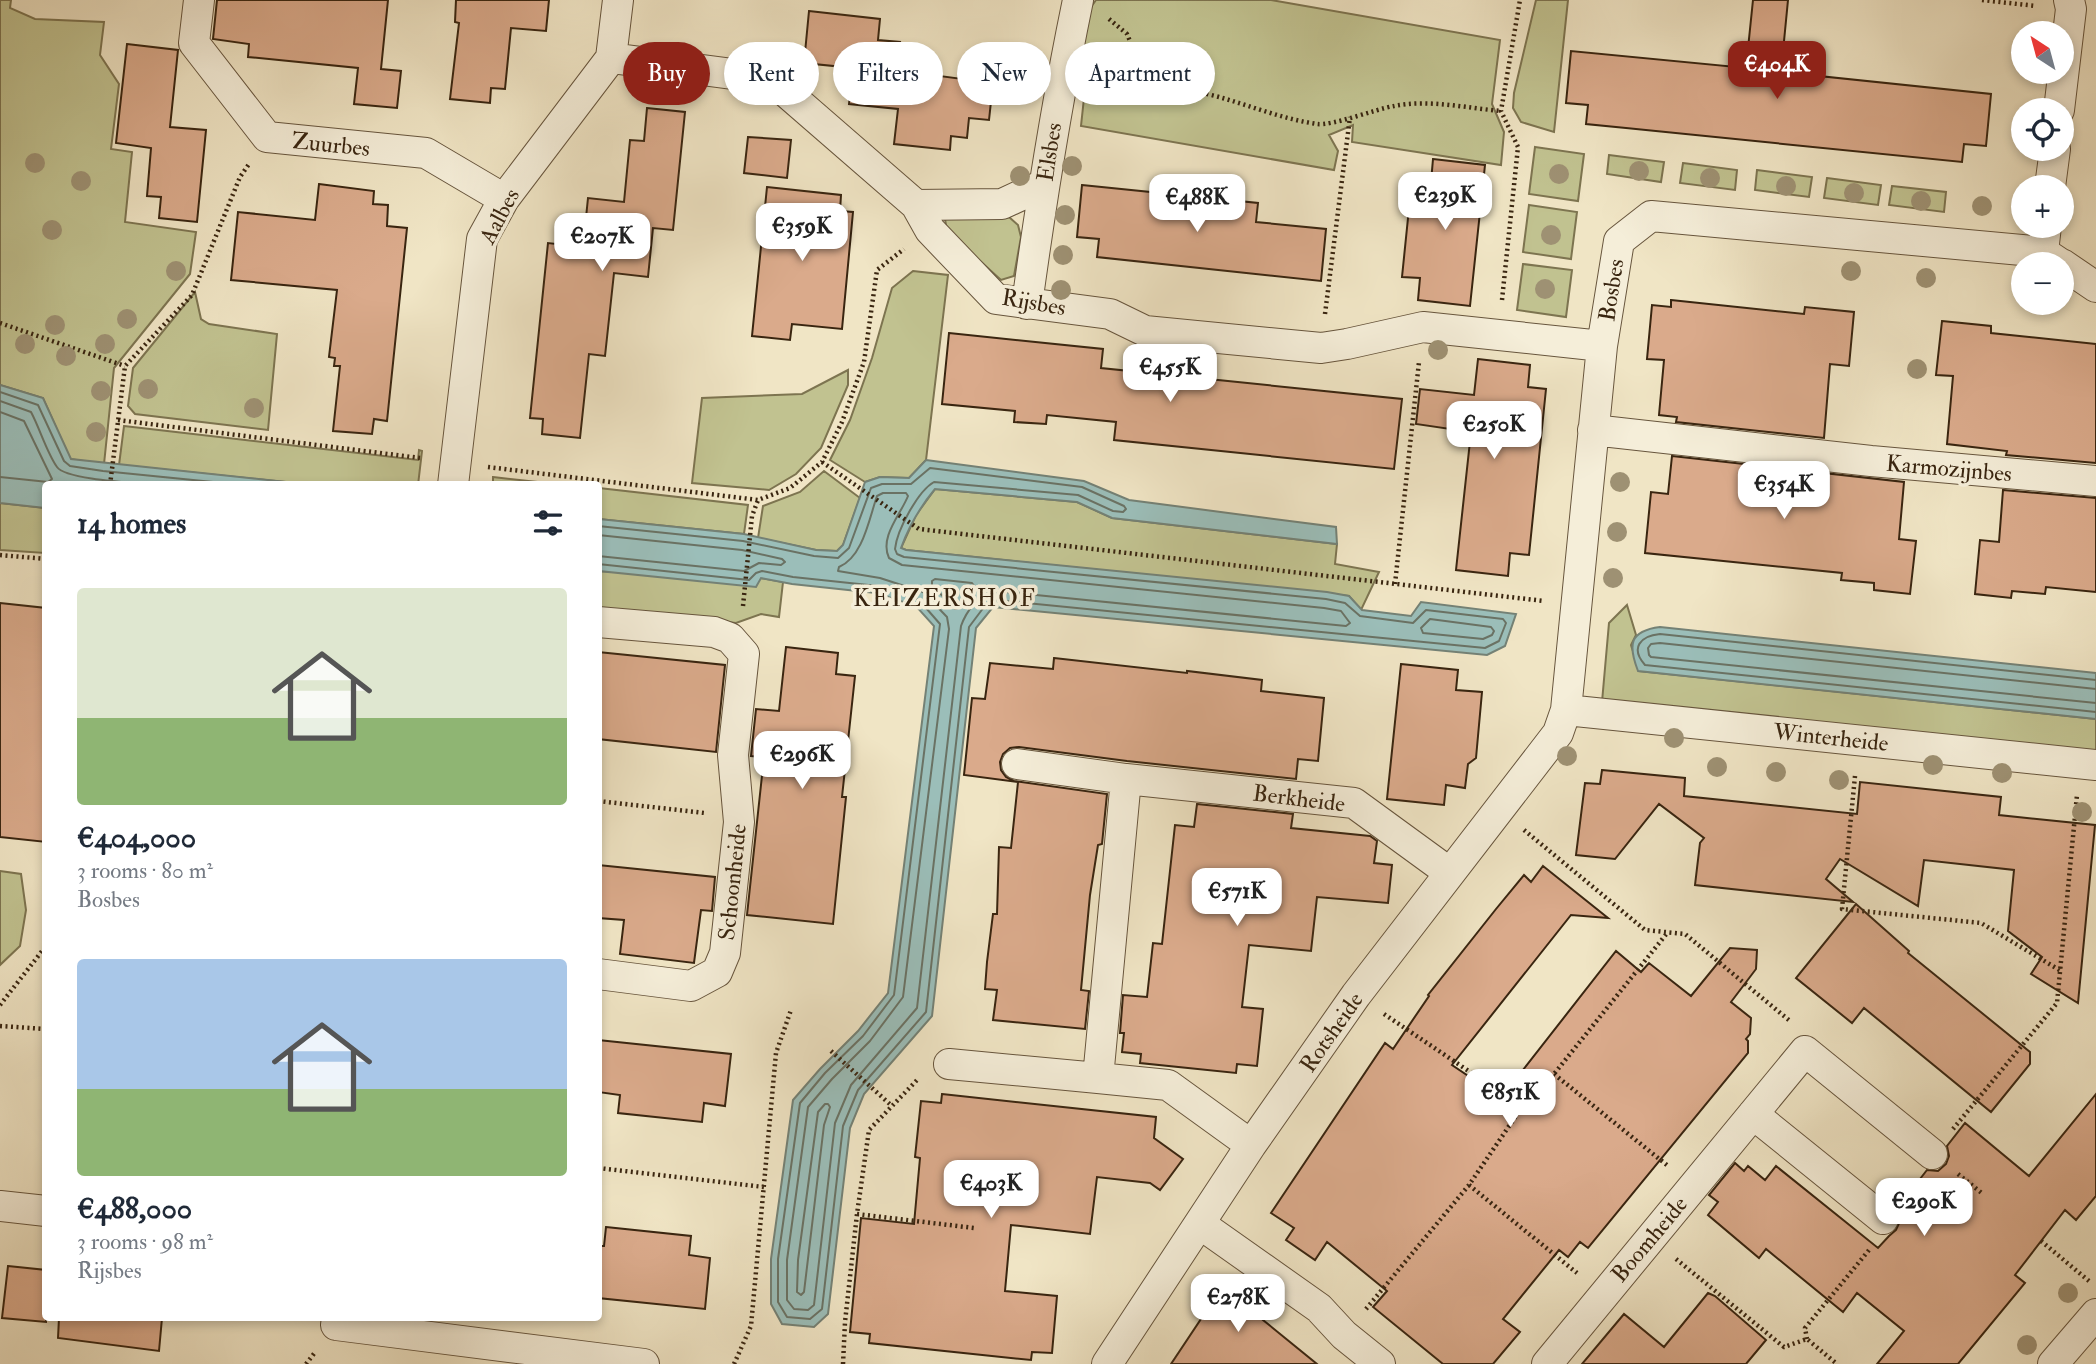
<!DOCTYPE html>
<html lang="en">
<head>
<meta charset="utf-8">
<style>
	body { margin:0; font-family:"IM FELL Double Pica",serif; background:#f2f2f3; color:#1f2937; height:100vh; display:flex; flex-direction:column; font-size:26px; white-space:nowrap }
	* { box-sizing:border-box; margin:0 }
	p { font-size:23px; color:#747a83 }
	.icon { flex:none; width:38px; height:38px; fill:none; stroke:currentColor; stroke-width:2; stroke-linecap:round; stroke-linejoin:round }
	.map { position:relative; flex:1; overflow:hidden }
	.panel { position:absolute; left:42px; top:481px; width:560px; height:840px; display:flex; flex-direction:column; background:#fff; border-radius:7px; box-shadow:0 4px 10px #0003 }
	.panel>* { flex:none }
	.guide { position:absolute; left:623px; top:42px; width:665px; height:63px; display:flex; gap:14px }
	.needle { width:46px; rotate:324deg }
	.fabs { position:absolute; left:2011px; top:21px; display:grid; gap:14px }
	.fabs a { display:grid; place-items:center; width:63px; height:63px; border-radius:50%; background:#fff; box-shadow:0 4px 10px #0003; font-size:35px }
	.price { position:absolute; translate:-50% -60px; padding:0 16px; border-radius:14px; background:#fff; color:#222; font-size:23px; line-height:46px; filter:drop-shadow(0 2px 4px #0008) }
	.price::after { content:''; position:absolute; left:50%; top:42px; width:21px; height:16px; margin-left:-10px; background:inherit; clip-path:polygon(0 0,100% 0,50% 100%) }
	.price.current { background:#8f2418; color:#fff }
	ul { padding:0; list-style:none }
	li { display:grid; align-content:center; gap:14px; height:371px; padding:0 35px }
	li span { display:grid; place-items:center; height:217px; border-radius:7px; color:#555 }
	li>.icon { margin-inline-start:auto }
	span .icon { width:126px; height:126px; fill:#fffc; stroke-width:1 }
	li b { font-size:30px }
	h2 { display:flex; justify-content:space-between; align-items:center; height:84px; padding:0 35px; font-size:30px }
	.pill { padding:0 24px; border-radius:32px; background:#fff; box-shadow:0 4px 10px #0003; font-size:24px; line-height:63px }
	.pill.current { background:#8f2418; color:#fff }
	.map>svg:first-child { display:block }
	.green { fill:#c1c290; stroke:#7d7450; stroke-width:2 }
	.water { fill:#9bbeb9; stroke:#748175; stroke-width:2 }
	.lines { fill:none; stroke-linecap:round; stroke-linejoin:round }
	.shore { stroke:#6a7264; stroke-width:2 }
	.building { fill:#daaa8b; stroke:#392510; stroke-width:2 }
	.street-casing { stroke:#67553d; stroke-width:32 }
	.path { stroke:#392510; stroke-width:4.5; stroke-dasharray:2 3.5; stroke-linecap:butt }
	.street { stroke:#f5eed9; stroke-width:30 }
	.tree { fill:#9e9173 }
	.labels { text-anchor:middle; stroke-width:7; stroke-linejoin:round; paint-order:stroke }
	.street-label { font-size:23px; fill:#392510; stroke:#f5eed9 }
	.neighbourhood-label { font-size:24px; letter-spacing:2px; fill:#392510; stroke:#f5eed9 }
</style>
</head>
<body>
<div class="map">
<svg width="2096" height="1364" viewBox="0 0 2096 1364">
	<rect width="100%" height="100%" fill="#f0e5c5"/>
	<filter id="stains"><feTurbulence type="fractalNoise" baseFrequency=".00286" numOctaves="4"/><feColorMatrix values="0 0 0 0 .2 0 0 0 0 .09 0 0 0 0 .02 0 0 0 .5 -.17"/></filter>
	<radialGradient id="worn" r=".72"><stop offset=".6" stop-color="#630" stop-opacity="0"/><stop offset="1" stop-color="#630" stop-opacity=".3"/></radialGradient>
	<path class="green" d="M0 0H11L10 8 35 19 104 22 100 55 119 84 111 149 132 152 125 222 196 232 190 274 114 368 104 464 70 459 43 398 0 385Z
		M1096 0H1271L1500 40 1492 104 1504 132 1501 165 1352 142 1353 125 1329 135 1338 151 1334 170 1081 126 1084 98V17Z
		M1536 0H1568L1554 132 1521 122 1513 108 1514 93Z
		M1535 147 1584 154 1578 201 1529 194Z
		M1609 155 1664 162 1661 182 1607 174Z
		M1683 163 1737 170 1735 190 1680 183Z
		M1757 170 1812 177 1809 197 1755 190Z
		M1827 178 1881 185 1878 205 1824 198Z
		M1892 186 1946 192 1944 212 1889 205Z
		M1529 205 1577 212 1571 259 1523 252Z
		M1009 217 1018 225 1021 237 1014 276 1001 280 947 231 945 219Z
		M1523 264 1572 270 1566 317 1517 310Z
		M913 271 948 275 926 460 909 478 880 477 865 482 830 460 850 420 872 358 892 288Z
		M195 292 201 319 209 324 277 334 268 430 135 414 128 406 133 368Z
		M848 370V385L821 448 796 474 769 490 692 483 702 398 802 394Z
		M124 426 418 460 419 450 422 451 418 485H314L119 465Z
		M824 471 860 498 843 545 837 551 816 550 758 538 763 506 800 492Z
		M493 477 565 485H493Z
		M599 488 748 505 744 534 599 519Z
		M935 489 1077 502 1112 518 1337 544 1335 564 1379 572 1361 610 1349 596 906 550 901 548 916 515Z
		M0 503 45 508V553L0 550Z
		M599 571 760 578 783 582 779 617 761 614 736 623 599 608Z
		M1627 605 1636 635 1631 645 1639 671 2096 719V753L1602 702 1609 623Z
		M0 871 21 874 26 910 20 946 0 965Z"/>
	<path class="water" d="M0 385 43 398 71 459 314 485H46L45 508 0 503Z
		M926 460 1084 481 1129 500 1336 527 1337 544 1112 518 1077 502 935 489C920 507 909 526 901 548L906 550 1327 592 1349 596 1362 610 1411 616 1421 602 1516 614 1505 646 1487 655 993 607 976 628 932 1016 864 1094 850 1128 828 1314 814 1327 782 1324 771 1304V1259L793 1100 820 1069 858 1031 888 993 934 626 916 606 876 593 792 584 761 578 756 587 599 571V519L744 534 816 550 837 551 843 545 865 482 880 477 909 478Z
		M1660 627 2096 673V719L1638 671C1628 645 1629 631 1660 627Z"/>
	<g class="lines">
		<path class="shore" d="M0 392 38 405 64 461 70 466 103 471 243 485
			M0 401 31 412C40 429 47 453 57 467 66 480 137 483 155 485
			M0 412 24 421 52 479 48 482 0 477
			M883 493H906L908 496C901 514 879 537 889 558L902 565 1324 608 1341 611 1350 623 1346 626 995 591C979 593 966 612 961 626L917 1008 851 1085 835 1123 814 1305 808 1310 794 1309 787 1300V1260L808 1107 832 1079 870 1041 903 997 949 629 947 617 923 592 880 578 838 571 839 567C863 557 869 519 877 496Z
			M598 526 743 541 814 556 838 558 849 548 871 488 882 484H911L930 468 1082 487 1124 506 1126 509 1123 512 1113 511 1078 495 934 482C918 491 897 530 895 549L897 554 904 557 1326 599 1345 603 1360 616 1413 623 1426 610 1503 619 1506 623 1499 641 1485 648 995 600 987 603 969 627 926 1012 858 1090 843 1126 822 1309 810 1319 787 1317 778 1302V1259L800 1103 825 1073 863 1036 894 995 940 624 919 600 878 586 793 577 762 571 756 573 749 580 598 564
			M598 535 742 550 782 559 785 562 781 565 759 563 744 571 598 556
			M935 579 972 583 975 587 958 608 955 609 932 585V581Z
			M1430 619 1491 627 1494 631 1492 635 1483 639 1423 633 1421 628Z
			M2096 680 1660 634C1640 636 1630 648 1645 665L2096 712
			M2096 689 1660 643 1651 644 1648 648 1649 655 1651 657 2096 703
			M825 1104H828L830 1107 824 1125 804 1292 801 1295 797 1292 798 1260 818 1112Z"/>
	</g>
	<path class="building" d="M217 0H388L381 69 401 71 397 108 354 104 358 68 248 57 249 44 213 39Z
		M456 0H549L546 31 511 28 505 89 491 88 490 103 450 99 459 23 455 22Z
		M1753 0H1788L1781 72 1991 94 1986 146 1964 144 1962 162 1626 128 1586 124 1588 105 1566 103 1571 51 1746 68Z
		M809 11 880 19 878 40 900 42 899 48 926 51 924 74 993 83 989 120 969 118 967 138 951 136 950 150 894 144 898 109 849 104 853 68 804 63Z
		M127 44 178 50 170 127 206 130 197 222 159 218 161 197 147 196 151 148 116 143Z
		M647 108 685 112 673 230 653 228 648 277 614 273 605 356 589 354 580 438 542 434 543 419 530 418 548 243 583 247 588 198 624 202 630 140 644 141Z
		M748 137 791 140 787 178 744 173Z
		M1433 159 1485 165 1470 306 1418 300 1420 278 1402 277 1412 179 1431 182Z
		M319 184 374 191 373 204 388 205 387 226 407 228 387 421 374 419 372 434 333 431 340 366H334L335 358 329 357 337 290 231 280 238 212 315 220Z
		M1082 185 1258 203 1256 222 1326 229 1321 281 1097 257 1099 239 1077 237Z
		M767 187 841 195 840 211 853 212 842 329 792 324 790 340 752 336Z
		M1671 300 1804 314 1805 307 1854 312 1849 366 1830 364 1824 438 1676 422 1677 417 1659 415 1664 360 1647 359 1652 305 1671 307Z
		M1942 321 1991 326V333L2096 344V463L2006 455 2007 451 1947 444 1953 376 1936 375Z
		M949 333 1103 349 1101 368 1402 399 1394 469 1114 440 1116 422 1047 415 1046 424 1014 422 1015 411 942 404Z
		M1478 359 1530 365 1528 387 1546 389 1529 555 1510 553 1508 576 1456 570 1471 432 1416 424 1420 389 1474 395Z
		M1672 456 1904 482 1899 539 1916 541 1910 594 1874 590V583L1841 580 1842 573 1645 553 1651 492 1668 494Z
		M2003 490 2096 498V592L2046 587 2045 594 2012 591 2011 598 1975 594 1980 540 1999 542Z
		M0 603 46 608V842L0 837Z
		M786 647 838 653 836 674 855 676 842 797H846L833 924 747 915 764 757 751 756 756 709 779 711Z
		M598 652 725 665 716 752 598 739Z
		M1054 658 1187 673V671L1262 680 1261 691 1324 698 1318 761 1298 759 1296 779 1127 761 1019 747 1010 748 1003 754 1000 762 1001 770 1006 777 1014 781 1107 794 1102 844 1098 845 1090 895 1081 990 1089 991 1085 1029 993 1020 997 990 985 989 987 962 993 914H997L999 847 1011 848 1018 782 964 775 972 698 985 699 990 663 1053 669Z
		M1401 664 1458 670 1456 690 1482 692 1476 758 1468 764 1465 788 1446 785 1444 805 1387 799Z
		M1602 770 1685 778 1684 796 1857 814 1860 782 2001 797 1999 815 2095 825 2078 1003 2031 974 2042 957 2008 931 2014 870 1924 860 1918 906 1840 859 1826 879 1853 902 1695 885 1700 843 1704 838 1659 804 1615 859 1576 855 1585 783 1600 784Z
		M1197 804 1293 814 1291 828 1370 836 1377 841 1374 863 1392 865 1388 903 1317 897 1311 951 1249 945 1242 1007 1263 1009 1257 1066 1237 1064 1236 1073 1140 1063 1141 1054 1122 1052 1124 1033H1120L1123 995 1147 997 1153 943 1162 944 1175 825 1194 827Z
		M598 865 715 877 712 911 701 910 694 963 620 954 624 920 598 918Z
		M1543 866 1608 918 1571 915 1452 1065 1501 1098 1616 951 1641 972 1649 963 1691 996 1730 948 1757 950 1756 969 1731 1002 1751 1018 1750 1034 1746 1039 1748 1041V1053L1588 1248 1580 1242 1568 1257 1559 1250 1503 1319 1520 1332 1493 1364H1443L1373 1307 1387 1291 1327 1242 1315 1260 1286 1240 1294 1228 1271 1213 1385 1043 1393 1049 1429 996 1428 995 1496 909 1524 875 1531 882Z
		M1856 904 1909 951 1908 953 2030 1052V1064L1991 1112 1864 1008 1852 1023 1796 978Z
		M598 1040 731 1054 725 1106 704 1103 702 1122 618 1113 620 1095 598 1092Z
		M942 1094 1156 1117 1154 1138 1183 1159 1160 1190 1150 1183 1097 1177 1090 1234 1011 1225 1005 1291 1057 1296 1052 1353 1032 1352 1031 1360 869 1343 870 1334 850 1332 861 1218 914 1224 920 1158 915 1157 921 1101 941 1103Z
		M2096 1094V1196L2076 1220 2065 1210 2015 1275 2025 1283 1958 1364H1877L1904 1331 1857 1293 1843 1312 1766 1249 1759 1258 1708 1215 1718 1202 1709 1195 1735 1163 1744 1171 1748 1166 1765 1180 1776 1166 1878 1248 1889 1236 1896 1230 1900 1221 1929 1186 1920 1179 1927 1170 1938 1171 1946 1164 1949 1156 1947 1146 1965 1123 2029 1176Z
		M606 1227 691 1236 689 1255 710 1258 705 1309 598 1298V1246H604Z
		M8 1266 46 1270V1322L2 1318Z
		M1229 1277 1273 1306 1263 1320 1317 1364H1171Z
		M1708 1293 1715 1296 1766 1340 1746 1364H1582L1624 1314 1664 1347Z
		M59 1318H162L159 1351 58 1338Z"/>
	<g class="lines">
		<g class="street-casing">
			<path id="street" d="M199 0 194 43 267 137 426 153 504 199
				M611 58 771 79 916 205 930 230 996 299 1110 314 1145 331 1321 348 1347 344 1423 327 1602 346
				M2059 110 2071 9 2069 0
				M2050 187 2055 149
				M916 205 1002 204 1043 185
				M2043 252 2046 226
				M2062 264 2096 287
				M1027 304C1041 202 1057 101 1078 0
				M1593 430 1871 461 2096 481
				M453 485 482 239 504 199 611 58 618 0
				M598 622 714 632 730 638 744 654 733 755 739 822 725 953 717 972 691 986 598 974
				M1566 710 2096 765
				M1017 764 1126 779
				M949 1064 1098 1078
				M1753 1114 1883 1219
				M1251 1145 1168 1085 1098 1078 1126 779 1354 803 1450 873
				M0 1206 46 1211
				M1200 1224 1319 1308 1344 1335 1380 1364
				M337 1318 336 1325 644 1364
				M1107 1364 1251 1145 1356 995 1558 733 1566 710 1602 346 1619 241 1651 216 2043 252 2061 264
				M1547 1364 1805 1051 1932 1154
				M2053 1364 2096 1314"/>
		</g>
		<path class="path" d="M1982 0 2036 6
			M1109 19 1127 34 1148 84
			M1097 86C1139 85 1178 86 1219 97 1251 106 1283 119 1317 124 1332 126 1376 109 1394 106 1429 99 1466 108 1501 111
			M1502 300 1518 147 1501 111 1520 0
			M1325 314 1350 117
			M0 323 125 366
			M118 420 420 458
			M822 462 919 529 1544 601
			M488 467 758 500 790 488 822 462 842 422 864 362 877 270 904 249
			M110 485 125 366 192 295 240 177 249 164
			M0 555 46 559
			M1395 584 1419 362
			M743 606 752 516 758 500
			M1855 776 1842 909 1981 923 2061 971
			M598 801 705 813
			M1524 830 1645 930 1685 934 1790 1021
			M0 1005 46 946
			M1384 1014 1522 1107
			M0 1026 46 1029
			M831 1051 892 1106
			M1554 1074 1668 1166
			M1953 1129 2057 1003 2077 795
			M598 1168 764 1187
			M1958 1174 1983 1194
			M1469 1185 1577 1273
			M857 1214 974 1228
			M2041 1241 2089 1281
			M1676 1259 1784 1347 1807 1339 1837 1364
			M1366 1309 1469 1185 1522 1107 1554 1074 1668 932
			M1807 1339 1805 1328 1869 1250
			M306 1364 316 1351
			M734 1364 751 1326 776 1053 791 1010
			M843 1364 845 1322 857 1214 869 1130 919 1078"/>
		<use href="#street" class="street"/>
	</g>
	<g class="tree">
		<circle cx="1033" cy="74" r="10"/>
		<circle cx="35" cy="163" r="10"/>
		<circle cx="1072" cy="166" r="10"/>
		<circle cx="1639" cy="171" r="10"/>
		<circle cx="1559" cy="174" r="10"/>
		<circle cx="1020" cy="176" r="10"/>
		<circle cx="1710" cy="178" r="10"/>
		<circle cx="81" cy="181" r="10"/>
		<circle cx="1786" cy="186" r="10"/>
		<circle cx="1854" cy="193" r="10"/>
		<circle cx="1921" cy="201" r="10"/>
		<circle cx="1982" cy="206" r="10"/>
		<circle cx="1065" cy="215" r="10"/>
		<circle cx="52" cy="230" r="10"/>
		<circle cx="1551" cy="235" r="10"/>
		<circle cx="1063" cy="255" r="10"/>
		<circle cx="176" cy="271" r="10"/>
		<circle cx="1851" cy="271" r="10"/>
		<circle cx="1926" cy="278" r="10"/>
		<circle cx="1545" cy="289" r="10"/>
		<circle cx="1061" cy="290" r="10"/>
		<circle cx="127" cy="319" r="10"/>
		<circle cx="55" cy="325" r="10"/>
		<circle cx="25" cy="344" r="10"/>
		<circle cx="105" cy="344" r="10"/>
		<circle cx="1438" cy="350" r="10"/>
		<circle cx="66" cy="356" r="10"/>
		<circle cx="1917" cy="369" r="10"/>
		<circle cx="148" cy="389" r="10"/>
		<circle cx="101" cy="391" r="10"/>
		<circle cx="254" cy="408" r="10"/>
		<circle cx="96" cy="432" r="10"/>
		<circle cx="1620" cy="482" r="10"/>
		<circle cx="1617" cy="532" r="10"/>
		<circle cx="1613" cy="578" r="10"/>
		<circle cx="1674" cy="738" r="10"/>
		<circle cx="1567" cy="756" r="10"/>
		<circle cx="1933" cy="765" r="10"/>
		<circle cx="1717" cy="767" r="10"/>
		<circle cx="1776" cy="772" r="10"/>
		<circle cx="2002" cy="773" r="10"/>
		<circle cx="1839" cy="780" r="10"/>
		<circle cx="2082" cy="812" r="10"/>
		<circle cx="2068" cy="1293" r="10"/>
		<circle cx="2027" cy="1345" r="10"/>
	</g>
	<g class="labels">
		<g class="street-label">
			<text transform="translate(331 144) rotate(6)" y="8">Zuurbes</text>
			<text transform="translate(1049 152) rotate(-81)" y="8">Elsbes</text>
			<text transform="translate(499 216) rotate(-62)" y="8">Aalbes</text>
			<text transform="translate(1611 290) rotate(-81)" y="8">Bosbes</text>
			<text transform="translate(1034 302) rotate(10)" y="8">Rijsbes</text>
			<text transform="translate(1949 468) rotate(5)" y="8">Karmozijnbes</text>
			<text transform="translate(1831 737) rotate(6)" y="8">Winterheide</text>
			<text transform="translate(1299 798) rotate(7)" y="8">Berkheide</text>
			<text transform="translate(732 882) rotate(-84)" y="8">Schoonheide</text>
			<text transform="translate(1331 1032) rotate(-55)" y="8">Rotsheide</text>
			<text transform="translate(1649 1239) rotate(-50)" y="8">Boomheide</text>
		</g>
		<g class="neighbourhood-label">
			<text x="945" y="606">KEIZERSHOF</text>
		</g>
	</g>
	<rect width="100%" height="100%" filter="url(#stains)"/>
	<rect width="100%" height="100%" fill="url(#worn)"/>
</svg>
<div class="fabs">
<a><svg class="needle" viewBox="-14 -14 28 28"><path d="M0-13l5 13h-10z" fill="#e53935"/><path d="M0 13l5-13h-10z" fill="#747a83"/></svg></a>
<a><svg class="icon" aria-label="locate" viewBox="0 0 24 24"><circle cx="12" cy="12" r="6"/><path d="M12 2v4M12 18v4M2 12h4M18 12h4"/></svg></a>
<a>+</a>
<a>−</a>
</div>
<b class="price current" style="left:1777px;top:101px">€404K</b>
<b class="price" style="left:1445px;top:232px">€239K</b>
<b class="price" style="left:1197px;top:234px">€488K</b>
<b class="price" style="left:802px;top:263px">€359K</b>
<b class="price" style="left:602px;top:273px">€207K</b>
<b class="price" style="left:1170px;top:404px">€455K</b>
<b class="price" style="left:1494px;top:461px">€250K</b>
<b class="price" style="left:1784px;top:521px">€354K</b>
<b class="price" style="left:802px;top:791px">€296K</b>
<b class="price" style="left:1237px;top:928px">€571K</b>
<b class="price" style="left:1510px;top:1129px">€851K</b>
<b class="price" style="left:991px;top:1220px">€403K</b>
<b class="price" style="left:1924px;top:1238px">€290K</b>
<b class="price" style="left:1238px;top:1334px">€278K</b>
<div class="guide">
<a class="pill current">Buy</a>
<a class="pill">Rent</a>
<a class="pill">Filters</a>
<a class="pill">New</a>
<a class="pill">Apartment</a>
</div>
<section class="panel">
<h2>14 homes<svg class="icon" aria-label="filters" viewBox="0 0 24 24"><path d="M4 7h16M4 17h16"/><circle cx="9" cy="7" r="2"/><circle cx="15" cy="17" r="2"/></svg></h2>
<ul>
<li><span style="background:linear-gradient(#dfe7d0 60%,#8fb573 0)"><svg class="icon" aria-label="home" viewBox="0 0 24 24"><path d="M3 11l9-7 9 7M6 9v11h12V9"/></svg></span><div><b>€404,000</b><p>3 rooms · 80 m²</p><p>Bosbes</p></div></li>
<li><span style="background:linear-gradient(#a9c7e8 60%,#8fb573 0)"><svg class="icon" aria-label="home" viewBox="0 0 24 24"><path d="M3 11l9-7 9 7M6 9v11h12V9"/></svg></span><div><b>€488,000</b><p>3 rooms · 98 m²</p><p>Rijsbes</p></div></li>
</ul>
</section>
</div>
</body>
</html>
